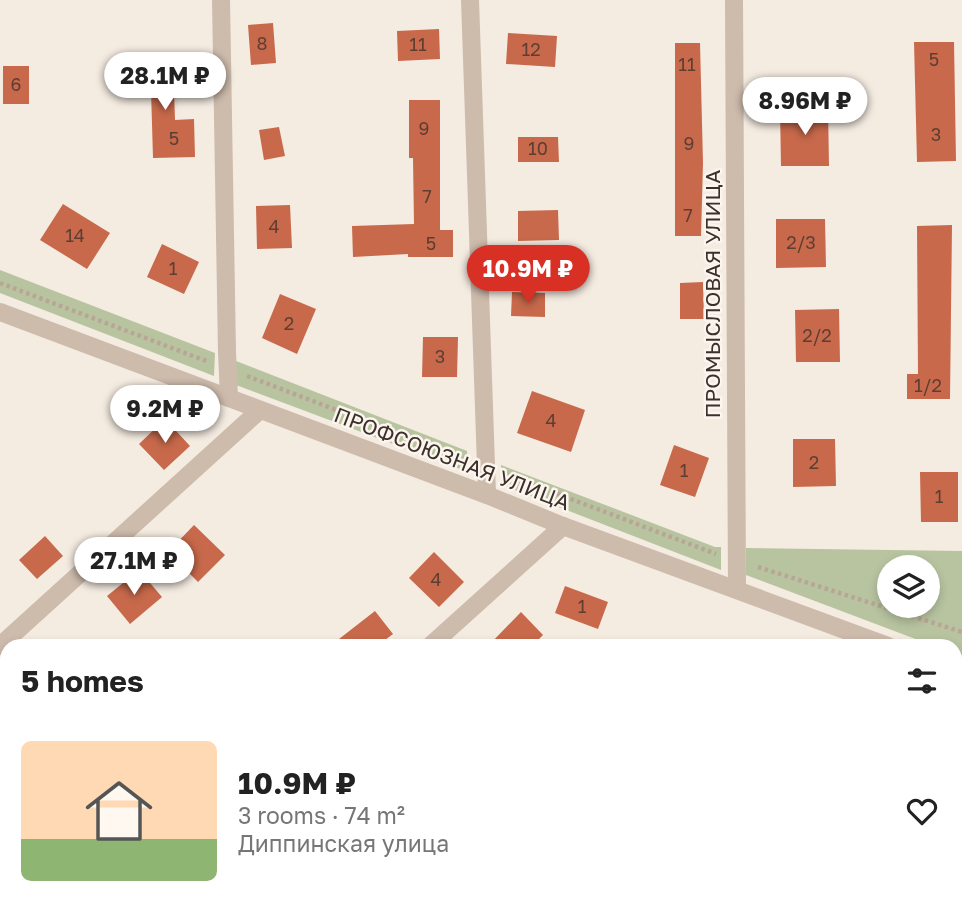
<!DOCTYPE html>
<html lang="en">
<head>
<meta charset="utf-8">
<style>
	body { margin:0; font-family:"Golos Text",sans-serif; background:#f2f2f2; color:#222; height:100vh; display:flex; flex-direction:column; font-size:26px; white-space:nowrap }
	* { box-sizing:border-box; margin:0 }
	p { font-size:23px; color:#767676 }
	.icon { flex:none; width:38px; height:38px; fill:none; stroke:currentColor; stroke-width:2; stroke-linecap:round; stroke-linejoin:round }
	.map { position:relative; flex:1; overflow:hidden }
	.panel { position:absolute; left:0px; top:639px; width:962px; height:275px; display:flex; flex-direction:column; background:#fff; border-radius:21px 21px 0 0; box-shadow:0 4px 10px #0003 }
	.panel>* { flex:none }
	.buttons { position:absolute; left:877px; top:555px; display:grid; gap:14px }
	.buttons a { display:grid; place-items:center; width:63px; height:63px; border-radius:50%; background:#fff; box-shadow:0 4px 10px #0003; font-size:35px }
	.price { position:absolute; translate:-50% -60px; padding:0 16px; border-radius:24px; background:#fff; color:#222; font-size:23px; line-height:46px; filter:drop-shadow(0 2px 4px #0008) }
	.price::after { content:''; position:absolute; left:50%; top:42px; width:21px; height:16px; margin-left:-10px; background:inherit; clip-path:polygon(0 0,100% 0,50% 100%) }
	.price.current { background:#d93025; color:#fff }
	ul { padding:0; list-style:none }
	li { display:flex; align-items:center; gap:21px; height:175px; padding:0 21px }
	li+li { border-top:2px solid #e0e0e0 }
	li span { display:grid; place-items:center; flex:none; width:196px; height:140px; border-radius:10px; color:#555 }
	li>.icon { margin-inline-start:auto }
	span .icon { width:84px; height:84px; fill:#fffc; stroke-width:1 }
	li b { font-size:30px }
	h2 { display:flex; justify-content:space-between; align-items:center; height:84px; padding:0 21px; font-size:30px }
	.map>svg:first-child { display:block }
	.green { fill:#b8c4a0; fill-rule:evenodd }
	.building { fill:#c8694b }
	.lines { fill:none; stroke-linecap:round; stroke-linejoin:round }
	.path { stroke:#b9a596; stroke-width:4.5; stroke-dasharray:3.5 3.5; stroke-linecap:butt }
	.minor { stroke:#cdbbac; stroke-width:18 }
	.tertiary { stroke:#cdbbac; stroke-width:18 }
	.labels { text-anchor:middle; stroke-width:5; stroke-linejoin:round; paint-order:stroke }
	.number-label { font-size:18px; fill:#5e3e33 }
	.street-label { font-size:21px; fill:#3b302b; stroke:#fbf5ee }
</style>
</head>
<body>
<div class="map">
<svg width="962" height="913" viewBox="0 0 962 913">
	<rect width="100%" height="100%" fill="#f4ebe1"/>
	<path class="green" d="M0 270 215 353 214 376 0 293Z
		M236 361 467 451 468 472 236 385Z
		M501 465 715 547H721V570L502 485Z
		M746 548 962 551V655L956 653V646H934L746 575ZM889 567H928V606H889Z
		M956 706 962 709V759L956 764Z
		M962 807V890L956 896V813Z
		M742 907V906L799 907 792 913H735Z
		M854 907V906L944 907 937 913H847Z"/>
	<path class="building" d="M273 23 276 63 251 65 248 25Z
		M439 29 440 59 398 61 397 31Z
		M508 33 557 36 555 67 506 64Z
		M914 42H954L956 161 917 162Z
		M675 43H700L703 163 701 236H675Z
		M173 62 175 120 194 119 195 157 153 158 151 90H135L134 63Z
		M3 66H29V104H3Z
		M409 100H440V230H453V257H408V254L353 257 352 226 414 224 413 158H409Z
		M828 107 829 166H781L780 108Z
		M279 127 285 156 264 160 259 130Z
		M518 137H558L559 162H518Z
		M63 204 110 233 87 269 40 240Z
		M290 205 292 248 257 249 256 206Z
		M558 210 559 240 518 241V211Z
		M776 219H825L826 267 776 268Z
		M952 225 950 399H907V374H918L917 226Z
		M162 244 199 262 184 294 147 277Z
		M703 282 704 319H680V283Z
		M512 292 545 293V317L511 316Z
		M280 294 316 309 297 354 262 338Z
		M839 309 840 362H796L795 310Z
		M423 337H458L457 377H422Z
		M532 391 585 410 571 452 517 433Z
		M165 419 190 446 164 470 139 444Z
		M793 439H835L836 486 793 487Z
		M674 445 709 458 695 497 660 485Z
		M920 472H958V522H921Z
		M194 525 225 555 198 582 168 552Z
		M45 536 63 556 37 579 19 560Z
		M434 552 464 582 439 607 409 578Z
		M139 570 162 597 130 624 107 596Z
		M565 586 608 602 598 629 555 613Z
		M375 611 393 634 377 646H330Z
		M521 612 543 635 532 646H488Z"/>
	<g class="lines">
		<path class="path" d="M0 283 209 362
			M247 376 468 460
			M505 474 716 554
			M758 567 962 632"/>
		<path class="minor" d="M221 0 227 352 229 398
			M470 0 487 495
			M734 0 737 589
			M0 646 260 410
			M430 646 563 526
			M956 788 962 782
			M133 913 141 906
			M819 913 827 906"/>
		<path class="tertiary" d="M0 312 487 495 563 526 888 646
			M956 671 962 673"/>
	</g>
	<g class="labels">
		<g class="number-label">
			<text x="262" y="50">8</text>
			<text x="418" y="51">11</text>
			<text x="531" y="56">12</text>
			<text x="934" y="66">5</text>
			<text x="687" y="71">11</text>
			<text x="16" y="91">6</text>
			<text x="424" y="135">9</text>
			<text x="936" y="141">3</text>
			<text x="174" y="145">5</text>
			<text x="689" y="150">9</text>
			<text x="538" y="155">10</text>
			<text x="427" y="203">7</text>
			<text x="688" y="222">7</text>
			<text x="274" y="233">4</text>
			<text x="75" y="242">14</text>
			<text x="801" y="249">2/3</text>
			<text x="431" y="250">5</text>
			<text x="173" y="275">1</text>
			<text x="289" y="330">2</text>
			<text x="817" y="342">2/2</text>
			<text x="440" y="363">3</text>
			<text x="928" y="392">1/2</text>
			<text x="551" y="427">4</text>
			<text x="814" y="469">2</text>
			<text x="684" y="477">1</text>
			<text x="939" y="503">1</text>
			<text x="436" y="586">4</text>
			<text x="582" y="613">1</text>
		</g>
		<g class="street-label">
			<text transform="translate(713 294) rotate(-90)" y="7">ПРОМЫСЛОВАЯ УЛИЦА</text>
			<text transform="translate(452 459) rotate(21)" y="7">ПРОФСОЮЗНАЯ УЛИЦА</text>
		</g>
	</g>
</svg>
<div class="buttons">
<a><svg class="icon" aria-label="layers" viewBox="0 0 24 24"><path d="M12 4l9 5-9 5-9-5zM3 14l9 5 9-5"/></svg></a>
</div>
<b class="price" style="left:165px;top:112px">28.1M ₽</b>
<b class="price" style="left:805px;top:137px">8.96M ₽</b>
<b class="price current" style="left:528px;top:305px">10.9M ₽</b>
<b class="price" style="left:165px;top:445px">9.2M ₽</b>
<b class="price" style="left:134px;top:597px">27.1M ₽</b>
<section class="panel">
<h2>5 homes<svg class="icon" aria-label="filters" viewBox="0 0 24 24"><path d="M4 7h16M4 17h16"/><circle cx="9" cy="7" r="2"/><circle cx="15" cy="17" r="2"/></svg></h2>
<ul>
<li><span style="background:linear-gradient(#ffd9b3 70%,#8fb573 0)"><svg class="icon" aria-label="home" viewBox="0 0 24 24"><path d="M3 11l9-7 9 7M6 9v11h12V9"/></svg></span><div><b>10.9M ₽</b><p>3 rooms · 74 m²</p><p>Диппинская улица</p></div><svg class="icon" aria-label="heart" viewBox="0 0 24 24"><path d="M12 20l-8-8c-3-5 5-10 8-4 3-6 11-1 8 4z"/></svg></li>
</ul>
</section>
</div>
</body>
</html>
